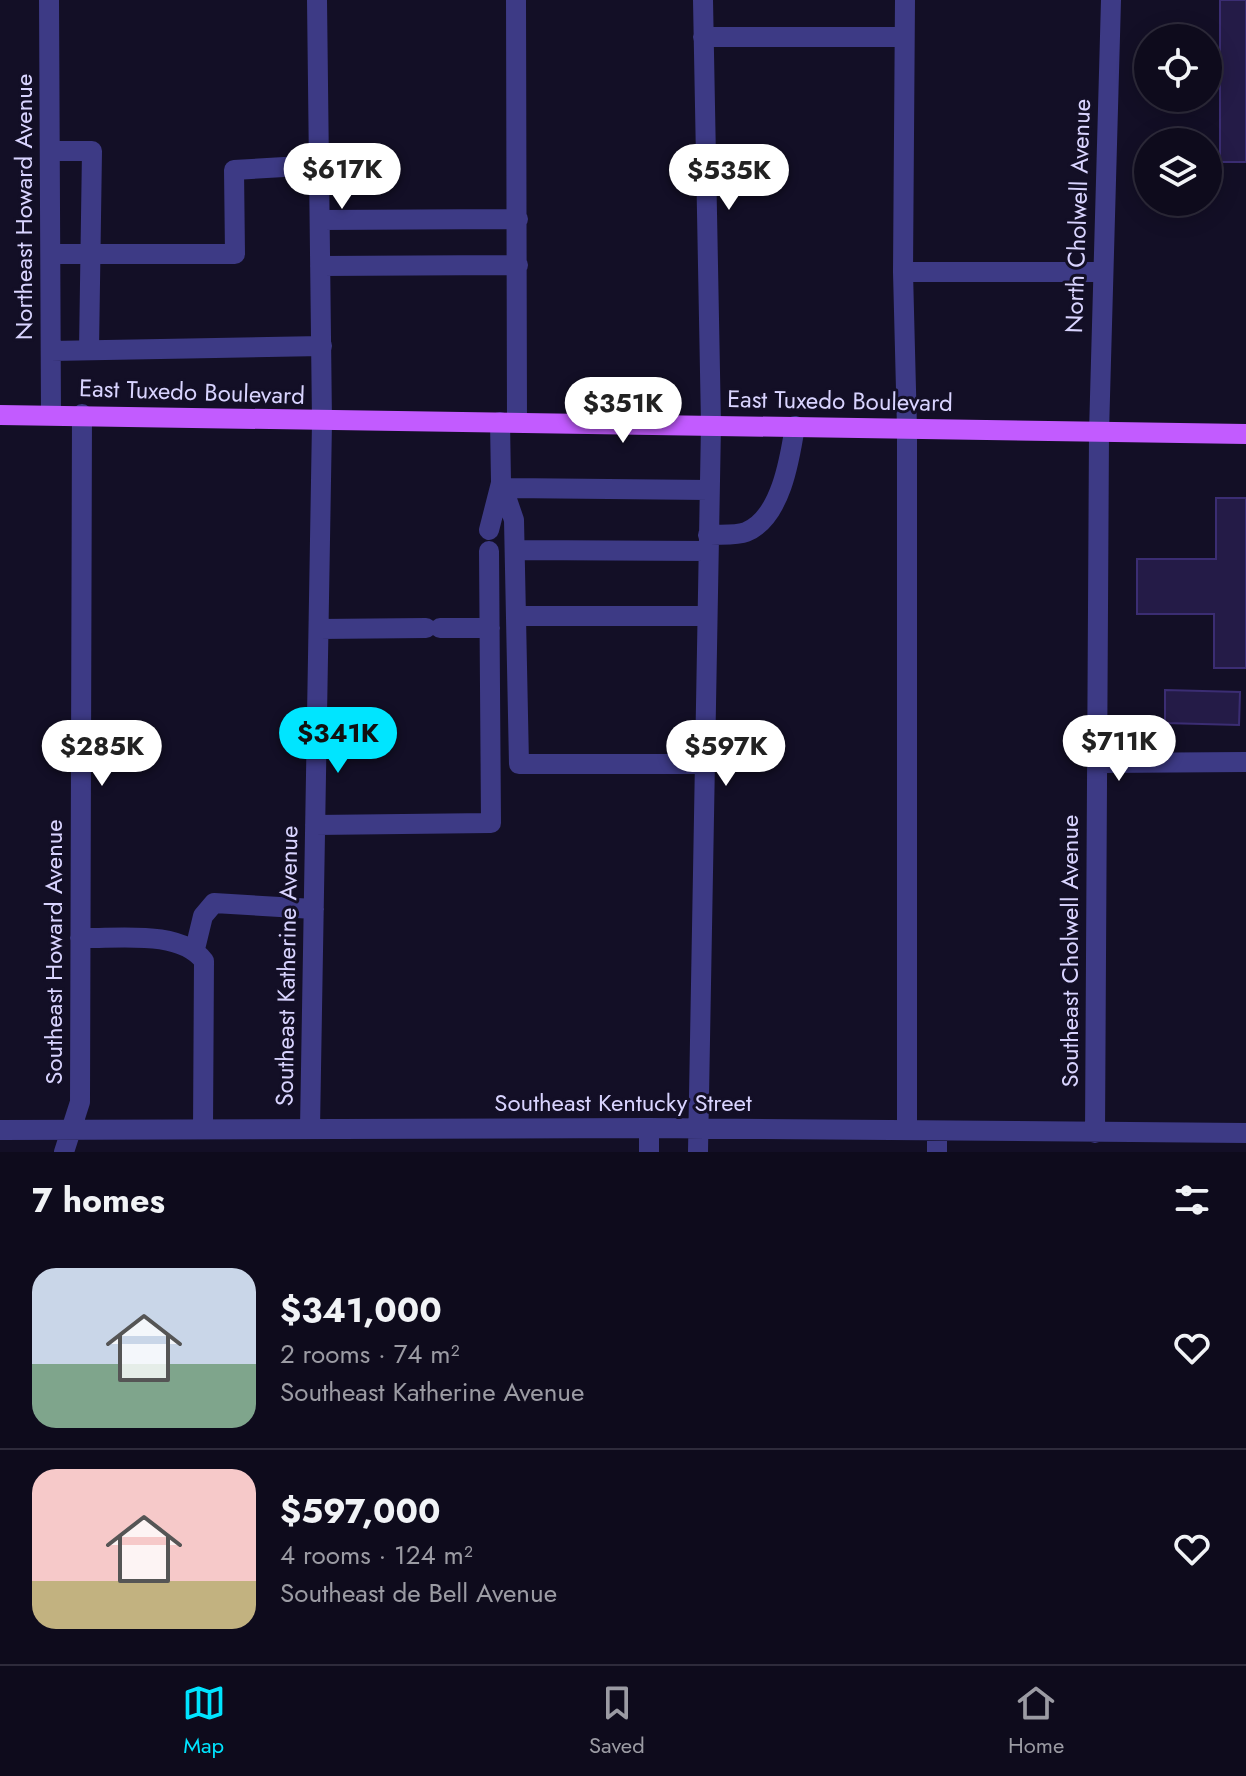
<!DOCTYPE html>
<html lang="en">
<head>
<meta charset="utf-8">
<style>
	body { margin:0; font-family:Jost,sans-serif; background:#171425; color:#f1f3f6; height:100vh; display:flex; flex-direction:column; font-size:30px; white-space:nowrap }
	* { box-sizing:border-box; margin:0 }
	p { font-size:26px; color:#9b9ba3 }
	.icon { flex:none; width:44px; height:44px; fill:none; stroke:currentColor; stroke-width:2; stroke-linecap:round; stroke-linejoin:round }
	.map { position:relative; height:1152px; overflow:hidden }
	.sheet { display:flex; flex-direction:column; background:#0e0b1c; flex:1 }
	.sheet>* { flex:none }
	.tools { position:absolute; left:1134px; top:24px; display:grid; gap:16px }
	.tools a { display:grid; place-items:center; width:88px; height:88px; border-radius:50%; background:#0e0b1c; box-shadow:0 4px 20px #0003,0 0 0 2px #2e2b3b; font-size:40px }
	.price { position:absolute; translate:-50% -68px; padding:0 18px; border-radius:28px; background:#fff; color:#222; font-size:26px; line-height:52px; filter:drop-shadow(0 2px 4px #0008) }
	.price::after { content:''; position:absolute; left:50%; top:48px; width:24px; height:18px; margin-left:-12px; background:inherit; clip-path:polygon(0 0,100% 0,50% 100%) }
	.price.on { background:#00e5ff; color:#111 }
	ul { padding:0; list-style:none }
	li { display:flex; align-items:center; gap:24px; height:200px; padding:0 32px }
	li+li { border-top:2px solid #2e2b3b }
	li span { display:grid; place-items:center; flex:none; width:224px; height:160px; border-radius:24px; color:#555 }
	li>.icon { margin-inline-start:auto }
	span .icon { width:96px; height:96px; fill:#fffc; stroke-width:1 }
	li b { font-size:34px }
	h2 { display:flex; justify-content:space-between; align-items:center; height:96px; padding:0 32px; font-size:34px }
	.dock { display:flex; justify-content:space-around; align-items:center; height:112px; border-top:2px solid #2e2b3b; background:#0e0b1c; font-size:22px; color:#9b9ba3 }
	.dock a { display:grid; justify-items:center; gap:4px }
	.dock .on { color:#00e5ff }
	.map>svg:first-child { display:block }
	.building { fill:#241b47; stroke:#3b2d73; stroke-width:2 }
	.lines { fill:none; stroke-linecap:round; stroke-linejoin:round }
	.minor { stroke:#3d3a85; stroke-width:20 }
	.major { stroke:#c25bff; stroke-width:20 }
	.labels { text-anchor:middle; stroke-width:6; stroke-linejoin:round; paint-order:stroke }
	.street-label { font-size:24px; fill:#d9d4ff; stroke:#130f26 }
</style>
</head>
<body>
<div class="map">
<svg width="1246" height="1152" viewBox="0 0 1246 1152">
	<rect width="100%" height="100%" fill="#130f26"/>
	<path class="building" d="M1220 0H1246V162H1220Z
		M1216 498H1246V668H1214V614H1137V559H1216Z
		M1165 690 1240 692 1239 725 1165 723Z"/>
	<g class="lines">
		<path class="minor" d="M49 0 51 414
			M516 0 517 422
			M905 0 903 272 907 429V1131
			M703 37H904
			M50 151H92L89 350
			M320 220 518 219
			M51 254H235L234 170 319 165
			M320 266 518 265
			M903 272H1102
			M51 351 322 346
			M500 422 501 482 514 520 519 764H705
			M503 488 709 490
			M489 530 501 483
			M708 535C719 534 736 536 746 532 781 518 790 458 795 426
			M515 550 708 551
			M516 616H707
			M440 628H490
			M319 629 426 628
			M1098 763 1246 762
			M315 825 491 823 489 551
			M80 938C117 939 180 929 204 961L203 1129
			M195 949 203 916 214 903 314 909
			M310 1128 322 422 317 0
			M0 1130 649 1128 1246 1133
			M1095 1133 1099 433 1111 0
			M64 1152 80 1102 82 414
			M649 1152V1128
			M698 1152 711 425 703 0
			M937 1152V1131"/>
		<path class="major" d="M0 415 1246 434"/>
	</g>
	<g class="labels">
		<g class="street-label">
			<text transform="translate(24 207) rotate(-90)" y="8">Northeast Howard Avenue</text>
			<text transform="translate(1078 216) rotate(-88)" y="8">North Cholwell Avenue</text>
			<text transform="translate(192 392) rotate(2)" y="8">East Tuxedo Boulevard</text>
			<text transform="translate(840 401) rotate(1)" y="8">East Tuxedo Boulevard</text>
			<text transform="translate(1070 951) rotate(-90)" y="8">Southeast Cholwell Avenue</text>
			<text transform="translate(54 952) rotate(-90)" y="8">Southeast Howard Avenue</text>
			<text transform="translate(287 966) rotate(-89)" y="8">Southeast Katherine Avenue</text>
			<text x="623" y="1111">Southeast Kentucky Street</text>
		</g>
	</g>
</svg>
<div class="tools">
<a><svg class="icon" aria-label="locate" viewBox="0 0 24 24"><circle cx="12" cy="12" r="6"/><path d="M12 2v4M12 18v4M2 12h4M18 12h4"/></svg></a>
<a><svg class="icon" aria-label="layers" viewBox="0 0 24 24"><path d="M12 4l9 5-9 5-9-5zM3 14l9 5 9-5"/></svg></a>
</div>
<b class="price" style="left:342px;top:211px">$617K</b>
<b class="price" style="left:729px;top:212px">$535K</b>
<b class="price" style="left:623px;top:445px">$351K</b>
<b class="price on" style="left:338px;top:775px">$341K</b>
<b class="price" style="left:1119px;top:783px">$711K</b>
<b class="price" style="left:102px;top:788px">$285K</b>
<b class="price" style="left:726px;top:788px">$597K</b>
</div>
<section class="sheet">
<h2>7 homes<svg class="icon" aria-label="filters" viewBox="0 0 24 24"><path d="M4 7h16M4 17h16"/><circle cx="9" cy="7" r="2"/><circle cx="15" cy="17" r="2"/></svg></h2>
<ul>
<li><span style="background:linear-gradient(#c9d6e8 60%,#7fa58c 0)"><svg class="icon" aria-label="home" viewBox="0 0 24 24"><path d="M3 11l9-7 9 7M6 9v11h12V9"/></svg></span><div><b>$341,000</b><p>2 rooms · 74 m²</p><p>Southeast Katherine Avenue</p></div><svg class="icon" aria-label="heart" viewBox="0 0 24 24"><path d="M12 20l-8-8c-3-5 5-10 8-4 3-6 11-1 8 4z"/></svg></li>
<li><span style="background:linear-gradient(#f6c9c9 70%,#c2b280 0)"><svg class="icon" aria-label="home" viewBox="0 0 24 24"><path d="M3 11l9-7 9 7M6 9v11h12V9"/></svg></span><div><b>$597,000</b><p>4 rooms · 124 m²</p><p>Southeast de Bell Avenue</p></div><svg class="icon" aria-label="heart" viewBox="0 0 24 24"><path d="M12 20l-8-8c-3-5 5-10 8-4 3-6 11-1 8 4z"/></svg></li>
</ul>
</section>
<nav class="dock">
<a class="on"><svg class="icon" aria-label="map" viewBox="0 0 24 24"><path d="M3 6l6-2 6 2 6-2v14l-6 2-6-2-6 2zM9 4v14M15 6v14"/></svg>Map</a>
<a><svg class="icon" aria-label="saved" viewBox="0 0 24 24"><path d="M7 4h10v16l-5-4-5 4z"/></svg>Saved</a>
<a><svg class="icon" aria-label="home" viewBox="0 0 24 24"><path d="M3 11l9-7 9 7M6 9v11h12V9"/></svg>Home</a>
</nav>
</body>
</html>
